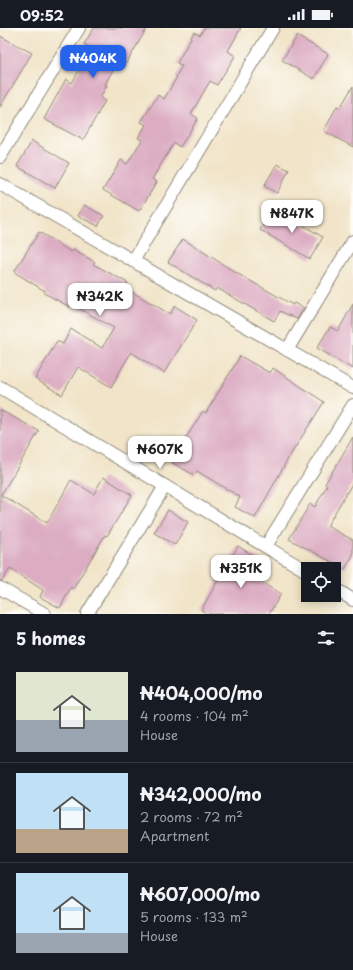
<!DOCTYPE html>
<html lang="en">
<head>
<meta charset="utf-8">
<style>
	body { margin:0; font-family:"Playpen Sans",sans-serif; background:#20242c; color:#f1f3f6; height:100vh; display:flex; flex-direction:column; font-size:15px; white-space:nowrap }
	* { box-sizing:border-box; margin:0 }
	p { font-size:13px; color:#9ea1a6 }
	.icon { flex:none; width:22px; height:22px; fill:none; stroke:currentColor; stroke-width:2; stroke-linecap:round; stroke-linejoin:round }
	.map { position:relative; height:586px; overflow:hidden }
	.sheet { display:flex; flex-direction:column; background:#171b24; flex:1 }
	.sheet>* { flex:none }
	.tools { position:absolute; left:301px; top:534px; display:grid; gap:8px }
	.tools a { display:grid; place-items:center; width:40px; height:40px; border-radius:0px; background:#171b24; box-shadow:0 2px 10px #0003; font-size:20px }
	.price { position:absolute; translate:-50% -34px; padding:0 9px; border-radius:8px; background:#fff; color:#222; font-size:13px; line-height:26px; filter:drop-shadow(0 1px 2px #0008) }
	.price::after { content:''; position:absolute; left:50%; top:24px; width:12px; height:9px; margin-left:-6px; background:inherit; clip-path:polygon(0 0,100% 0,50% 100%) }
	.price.selected { background:#2563eb; color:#fff }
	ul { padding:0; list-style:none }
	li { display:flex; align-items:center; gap:12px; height:100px; padding:0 16px }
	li+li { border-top:1px solid #363941 }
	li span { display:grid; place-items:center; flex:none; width:112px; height:80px; border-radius:0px; color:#555 }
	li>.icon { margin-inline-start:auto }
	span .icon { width:48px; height:48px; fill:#fffc; stroke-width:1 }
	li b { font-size:17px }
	h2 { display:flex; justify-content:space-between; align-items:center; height:48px; padding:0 16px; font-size:17px }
	.status { display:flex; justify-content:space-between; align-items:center; height:28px; padding:0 20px; background:#171b24; direction:ltr }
	.status svg { height:11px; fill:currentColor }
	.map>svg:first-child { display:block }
	.building { fill:#dcacc2 }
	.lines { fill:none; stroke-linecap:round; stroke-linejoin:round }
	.street-casing { stroke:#8e887a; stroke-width:14 }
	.street { stroke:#fff; stroke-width:12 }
</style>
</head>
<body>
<div class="status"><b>09:52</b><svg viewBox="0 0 49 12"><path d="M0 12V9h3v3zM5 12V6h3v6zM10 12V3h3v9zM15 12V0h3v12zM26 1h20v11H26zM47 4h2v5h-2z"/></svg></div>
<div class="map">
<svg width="353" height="586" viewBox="0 0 353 586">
	<rect width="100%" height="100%" fill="#fdfcf7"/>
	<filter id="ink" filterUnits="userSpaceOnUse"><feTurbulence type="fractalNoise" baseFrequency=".025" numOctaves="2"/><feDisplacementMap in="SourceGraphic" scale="8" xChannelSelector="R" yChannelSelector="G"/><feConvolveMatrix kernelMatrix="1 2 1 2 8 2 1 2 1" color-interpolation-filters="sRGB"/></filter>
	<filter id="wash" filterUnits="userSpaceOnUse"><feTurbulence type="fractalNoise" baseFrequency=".012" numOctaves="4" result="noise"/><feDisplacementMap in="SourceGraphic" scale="16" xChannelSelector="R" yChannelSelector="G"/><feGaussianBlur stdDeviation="0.9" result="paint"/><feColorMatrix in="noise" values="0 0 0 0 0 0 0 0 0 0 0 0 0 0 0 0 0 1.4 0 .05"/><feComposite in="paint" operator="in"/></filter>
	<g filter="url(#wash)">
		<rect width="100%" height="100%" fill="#f1e4c8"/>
		<g id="blocks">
			<path class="building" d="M94 0H147L124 39 117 35 105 56 107 57 100 70 105 73 83 112 44 91 66 51 72 55 85 32 84 31 91 20 84 16Z
				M204 0H241L228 23 235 28 217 57 210 53 191 86 198 90 180 119 174 115 152 151 157 154 139 183 103 162 121 132 127 136 142 112 138 110 146 97 141 94 158 67 164 71 177 49 176 48 182 38 177 35 194 4 200 7Z
				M0 8 32 25 0 79Z
				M297 8 328 26 314 51 282 32Z
				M353 58V119L324 103 337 78 340 80Z
				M32 113 69 135 55 160 17 138Z
				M277 136 289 142 277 165 264 158Z
				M84 177 104 188 98 198 78 188Z
				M273 180 323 209 310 231 260 202Z
				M39 204 71 224 73 222 95 234 93 236 128 255 125 260 170 286 175 278 197 292 164 345 131 324 111 359 78 339 62 367 35 351 57 313 63 316 71 301 102 320 114 300 71 276 70 279 44 265 45 263 14 244Z
				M183 211 238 246 293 277 294 275 304 280 297 291 280 283 274 293 217 260 215 263 168 234Z
				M353 276V341L317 320 330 299 338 303Z
				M240 328 270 345 273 340 324 374 289 429 255 490 235 479 240 469 197 443 194 447 171 434 203 383 206 385Z
				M0 382 39 403 1 467 47 495 71 452 94 466 103 449 132 467 107 508 105 507 73 561 71 559 60 580 40 569 43 562 10 541 2 553H0Z
				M353 409V454L327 498 353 512V527L345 541 289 511 310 476 315 479 327 457 325 456Z
				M168 482 188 494 175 517 154 505Z
				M238 518 260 532 251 548 281 566 269 586H207L201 582Z"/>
		</g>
	</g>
	<g filter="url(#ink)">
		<use href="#blocks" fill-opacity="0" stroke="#8e887a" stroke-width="1"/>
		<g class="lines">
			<g class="street-casing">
				<path id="street" d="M0 129 79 0
					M0 156 353 360
					M133 233 273 0
					M287 322 353 213
					M0 359 308 544
					M266 518 353 377
					M0 560 45 586
					M334 560 353 572
					M87 586 165 458"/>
			</g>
			<use href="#street" class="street"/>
		</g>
	</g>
</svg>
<div class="tools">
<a><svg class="icon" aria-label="locate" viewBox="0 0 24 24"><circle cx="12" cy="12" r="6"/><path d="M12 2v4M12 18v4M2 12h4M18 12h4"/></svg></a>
</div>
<b class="price selected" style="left:93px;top:51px">₦404K</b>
<b class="price" style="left:292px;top:206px">₦847K</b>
<b class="price" style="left:100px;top:289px">₦342K</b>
<b class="price" style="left:160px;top:442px">₦607K</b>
<b class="price" style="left:241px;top:561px">₦351K</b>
</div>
<section class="sheet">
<h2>5 homes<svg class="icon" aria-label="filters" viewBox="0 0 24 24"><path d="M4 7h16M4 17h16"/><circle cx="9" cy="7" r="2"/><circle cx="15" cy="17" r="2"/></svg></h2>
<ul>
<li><span style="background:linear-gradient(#dfe7d0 60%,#9aa5b1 0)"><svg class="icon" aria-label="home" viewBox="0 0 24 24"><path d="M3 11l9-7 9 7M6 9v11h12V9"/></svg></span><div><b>₦404,000/mo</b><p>4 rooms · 104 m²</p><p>House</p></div></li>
<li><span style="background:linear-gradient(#bfe0f5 70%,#b9a48a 0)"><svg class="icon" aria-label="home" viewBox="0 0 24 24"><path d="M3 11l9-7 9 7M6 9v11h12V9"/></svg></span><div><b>₦342,000/mo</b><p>2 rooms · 72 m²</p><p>Apartment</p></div></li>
<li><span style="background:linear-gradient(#bfe0f5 75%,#9aa5b1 0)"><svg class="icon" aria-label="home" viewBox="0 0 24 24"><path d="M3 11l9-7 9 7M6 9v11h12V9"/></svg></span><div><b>₦607,000/mo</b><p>5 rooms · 133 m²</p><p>House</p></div></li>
</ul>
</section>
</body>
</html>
